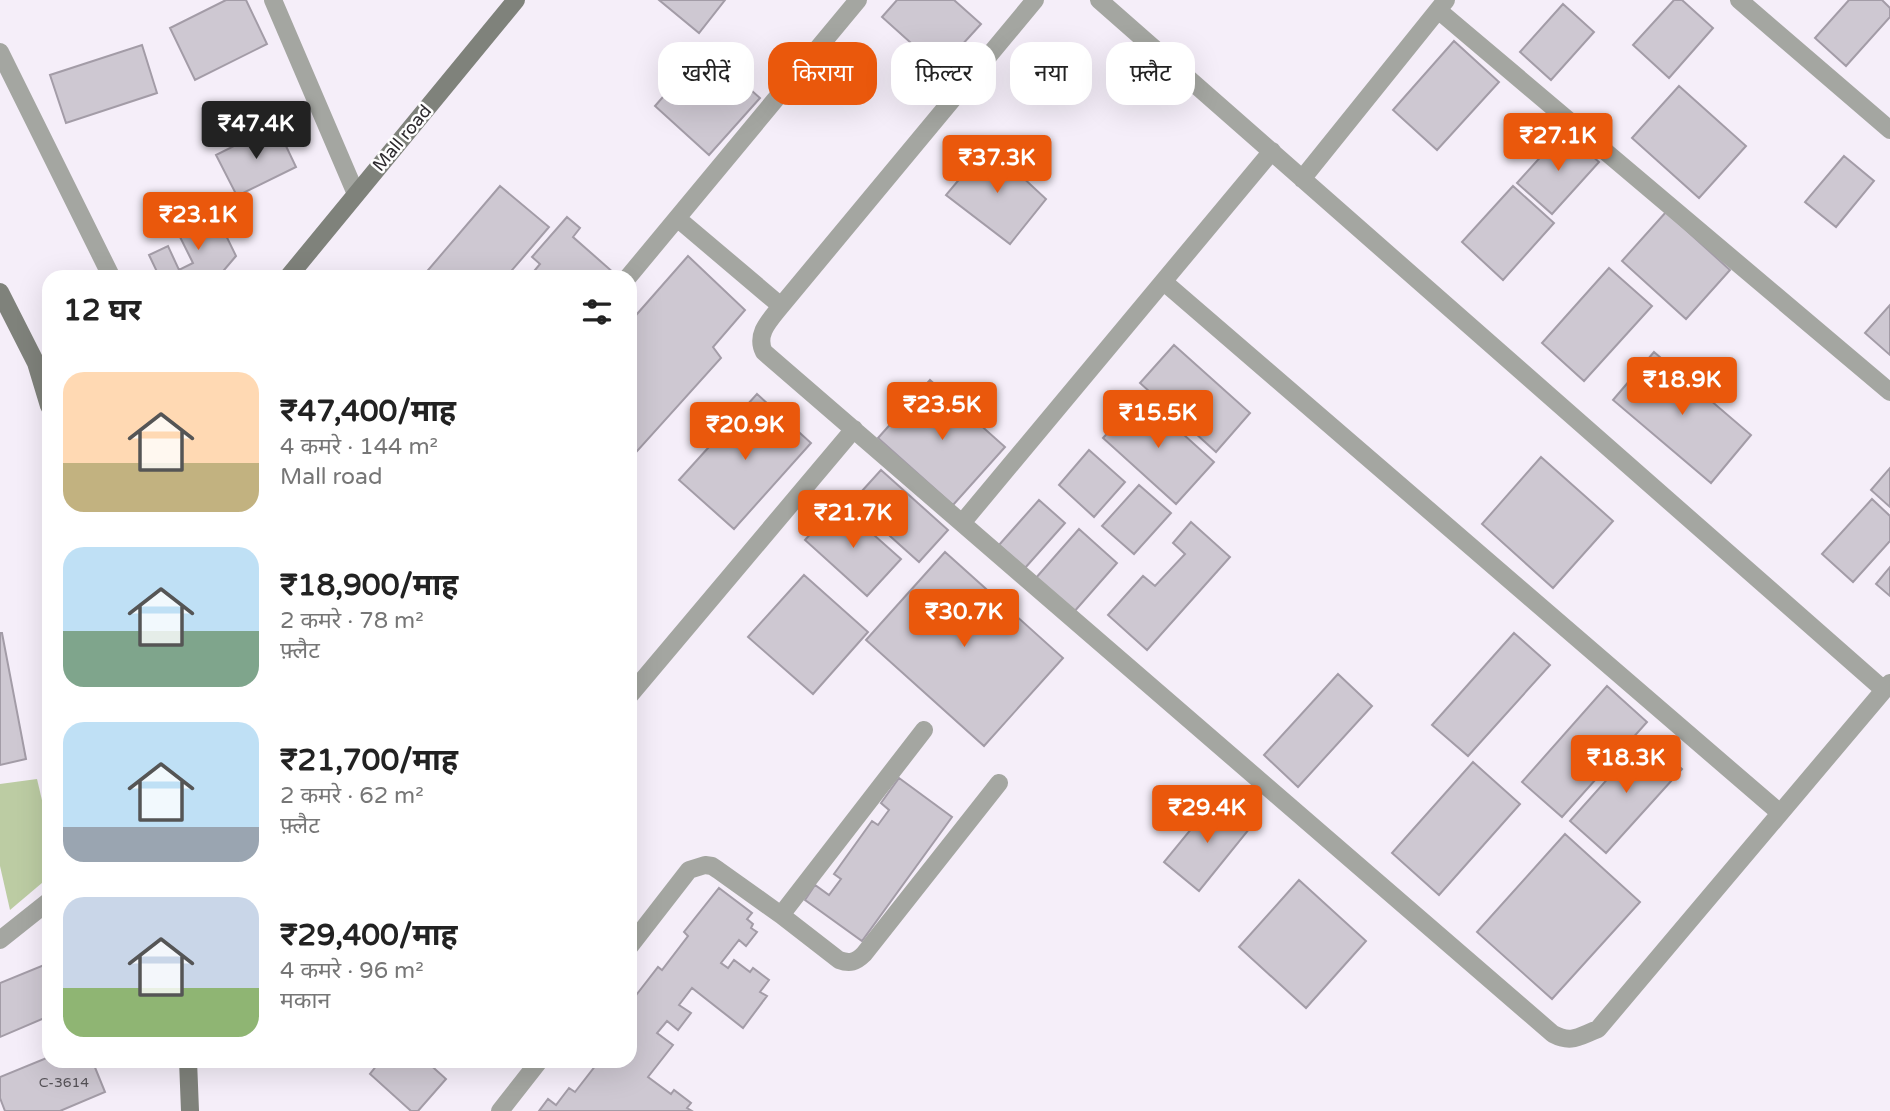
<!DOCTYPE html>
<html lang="hi">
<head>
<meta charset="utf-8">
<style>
	body { margin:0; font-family:"Varela Round","Noto Sans Devanagari",sans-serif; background:#f2f2f2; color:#222; height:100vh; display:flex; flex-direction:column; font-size:26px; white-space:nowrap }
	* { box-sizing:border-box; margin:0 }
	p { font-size:23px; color:#767676 }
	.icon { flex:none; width:38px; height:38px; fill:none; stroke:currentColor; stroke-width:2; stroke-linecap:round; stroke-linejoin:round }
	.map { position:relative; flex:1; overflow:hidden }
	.side { position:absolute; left:42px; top:270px; width:595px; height:798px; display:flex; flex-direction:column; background:#fff; border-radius:21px; box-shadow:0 7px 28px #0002 }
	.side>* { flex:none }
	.guide { position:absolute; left:658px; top:42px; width:665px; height:63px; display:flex; gap:14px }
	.price { position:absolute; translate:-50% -60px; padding:0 16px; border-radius:7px; background:#ea580c; color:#fff; font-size:23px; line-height:46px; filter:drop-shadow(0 2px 4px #0008) }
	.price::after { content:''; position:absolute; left:50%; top:42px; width:21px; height:16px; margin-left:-10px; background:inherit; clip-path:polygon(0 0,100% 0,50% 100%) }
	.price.active { background:#222; color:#fff }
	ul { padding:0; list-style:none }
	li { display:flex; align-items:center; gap:21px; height:175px; padding:0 21px }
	li span { display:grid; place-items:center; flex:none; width:196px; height:140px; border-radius:21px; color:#555 }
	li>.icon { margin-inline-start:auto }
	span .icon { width:84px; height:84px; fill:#fffc; stroke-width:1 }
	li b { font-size:30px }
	h2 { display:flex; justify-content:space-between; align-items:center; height:84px; padding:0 21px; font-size:30px }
	.chip { padding:0 24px; border-radius:21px; background:#fff; box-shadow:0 7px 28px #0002; font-size:24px; line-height:63px }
	.chip.active { background:#ea580c; color:#fff }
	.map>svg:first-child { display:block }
	.green { fill:#bccca3 }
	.building { fill:#cec8d2; stroke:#a39ca7; stroke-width:2 }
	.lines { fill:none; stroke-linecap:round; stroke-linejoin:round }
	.street { stroke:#a4a6a1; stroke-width:18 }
	.secondary { stroke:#7f827b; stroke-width:18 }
	.labels { text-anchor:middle; stroke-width:5; stroke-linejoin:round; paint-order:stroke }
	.number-label { font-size:14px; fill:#555257 }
	.street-label { font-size:18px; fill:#2d2a2e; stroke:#fff }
</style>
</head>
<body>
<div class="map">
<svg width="1890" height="1111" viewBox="0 0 1890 1111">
	<rect width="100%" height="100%" fill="#f5eef9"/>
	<path class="green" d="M37 779 49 830V877L10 910 0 866V784Z"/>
	<path class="building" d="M226 0H246L267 44 195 80 170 28Z
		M659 0H725L699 33Z
		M897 0H954L981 24 940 69 882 17Z
		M1674 0H1682L1713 28 1669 78 1633 45Z
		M1849 0H1882L1890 8V17L1846 66 1815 38Z
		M1563 4 1594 32 1551 80 1520 52Z
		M1454 41 1499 82 1437 150 1393 110Z
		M142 45 157 93 66 123 50 75Z
		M705 49 760 98 709 155 655 106Z
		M1679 86 1746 146 1699 198 1632 138Z
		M276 125 296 167 237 196 216 155Z
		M1564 131 1599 162 1552 214 1517 183Z
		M988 145 1046 199 1010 244 946 195Z
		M1844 156 1874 181 1836 227 1805 202Z
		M500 186 549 227 507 276H423Z
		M1513 186 1554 223 1503 280 1462 242Z
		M1666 212 1730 270 1686 319 1622 261Z
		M216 215 236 256 219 276H159L149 255 168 246 179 270 193 263 178 233Z
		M567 217 580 228 573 237 615 274 613 276H530L540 264 532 257Z
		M688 256 745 310 713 347 721 358 630 459V322Z
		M1609 268 1652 306 1584 381 1542 343Z
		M1890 305V355L1865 333Z
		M1174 345 1250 413 1216 452 1140 383Z
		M1654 352 1751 435 1711 483 1613 400Z
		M930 380 1005 447 953 505 878 438Z
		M757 394 811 443 734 529 679 480Z
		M1141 396 1214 462 1176 504 1103 438Z
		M1089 450 1125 482 1094 517 1059 485Z
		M1541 457 1613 521 1553 588 1482 524Z
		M1890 468V507L1871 490Z
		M881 470 948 530 919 562 852 502Z
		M1139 485 1171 513 1134 554 1102 526Z
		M1872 499 1890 516V541L1853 582 1822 554Z
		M1039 500 1065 523 1025 568 999 545Z
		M838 503 901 559 867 596 805 540Z
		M1191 522 1230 557 1147 650 1108 615 1143 576 1155 586 1185 554 1173 543Z
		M1079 529 1117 563 1073 613 1035 579Z
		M945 552 1063 658 984 746 866 640Z
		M1890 567V596L1876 584Z
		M804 575 868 632 813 694 748 637Z
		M0 633H2L26 759 0 765Z
		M1514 633 1550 665 1468 756 1432 725Z
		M1338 674 1372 706 1298 787 1264 755Z
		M1607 686 1647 722 1562 817 1522 782Z
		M1645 737 1682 769 1606 853 1570 821Z
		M1473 762 1520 804 1439 895 1392 853Z
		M899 778 952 817 862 941 805 900 815 885 829 895 841 879 834 874 872 821 878 825 889 810 881 803Z
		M1215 800 1250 828 1199 891 1164 862Z
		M1565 834 1640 902 1552 999 1477 932Z
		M1299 880 1366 941 1306 1008 1239 947Z
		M719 888 752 913 747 919 753 924 751 928 757 932 746 946 739 940 721 963 728 968 734 960 750 972 753 968 769 980 760 992 767 996 743 1028 692 988 679 1005 691 1013 678 1030 667 1021 657 1033 673 1045 648 1077 671 1094 674 1090 691 1103 687 1108 692 1111H539L548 1099 556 1105 569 1088 575 1092 599 1061 597 1060H630V1003L658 967 662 970 688 936 684 932Z
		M49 963V1016L0 1037V983Z
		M49 1057V1060H92L105 1092 60 1111H5L0 1098V1077Z
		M381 1060H425L446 1079 418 1111H411L370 1074Z"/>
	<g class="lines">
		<path class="street" d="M273 0 356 194
			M1035 0 781 306C770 320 755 334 764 352L1553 1034C1572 1044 1579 1036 1598 1029L1890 683
			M1099 0 1884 690
			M1739 0 1890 130
			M1438 10 1890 392
			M0 52 111 276
			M1302 179 1446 0
			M677 218 781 306
			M629 276 858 0
			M1164 282 1780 813
			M962 523 1272 151
			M630 695 854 429
			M781 915 924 730
			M0 940 49 901
			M630 946 689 870 705 865 712 866 718 870 781 915 839 960C850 964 856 962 864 954L999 783
			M500 1111 540 1060"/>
		<path class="secondary" d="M289 276 516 0
			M0 292 36 363 49 406
			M188 1060 190 1111"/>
	</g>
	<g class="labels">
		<g class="number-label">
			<text x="64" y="1087">C-3614</text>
		</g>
		<g class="street-label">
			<text transform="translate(402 138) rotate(-50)" y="6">Mall road</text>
		</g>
	</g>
</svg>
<b class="price active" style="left:256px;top:161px">₹47.4K</b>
<b class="price" style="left:1558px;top:173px">₹27.1K</b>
<b class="price" style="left:997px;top:195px">₹37.3K</b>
<b class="price" style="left:198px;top:252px">₹23.1K</b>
<b class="price" style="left:1682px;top:417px">₹18.9K</b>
<b class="price" style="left:942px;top:442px">₹23.5K</b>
<b class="price" style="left:1158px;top:450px">₹15.5K</b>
<b class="price" style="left:745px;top:462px">₹20.9K</b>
<b class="price" style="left:853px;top:550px">₹21.7K</b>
<b class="price" style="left:964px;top:649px">₹30.7K</b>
<b class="price" style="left:1626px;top:795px">₹18.3K</b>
<b class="price" style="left:1207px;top:845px">₹29.4K</b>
<div class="guide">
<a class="chip">खरीदें</a>
<a class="chip active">किराया</a>
<a class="chip">फ़िल्टर</a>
<a class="chip">नया</a>
<a class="chip">फ़्लैट</a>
</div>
<section class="side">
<h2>12 घर<svg class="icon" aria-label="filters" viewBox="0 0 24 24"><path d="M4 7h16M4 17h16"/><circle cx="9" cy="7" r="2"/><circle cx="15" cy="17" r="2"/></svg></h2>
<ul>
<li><span style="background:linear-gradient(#ffd9b3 65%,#c2b280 0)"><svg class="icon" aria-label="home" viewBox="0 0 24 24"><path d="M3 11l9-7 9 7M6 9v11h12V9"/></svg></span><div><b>₹47,400/माह</b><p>4 कमरे · 144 m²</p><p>Mall road</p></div></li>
<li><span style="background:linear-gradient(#bfe0f5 60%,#7fa58c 0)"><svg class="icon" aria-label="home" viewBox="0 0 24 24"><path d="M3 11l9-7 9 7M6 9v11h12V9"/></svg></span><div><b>₹18,900/माह</b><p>2 कमरे · 78 m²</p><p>फ़्लैट</p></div></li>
<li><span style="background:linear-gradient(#bfe0f5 75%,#9aa5b1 0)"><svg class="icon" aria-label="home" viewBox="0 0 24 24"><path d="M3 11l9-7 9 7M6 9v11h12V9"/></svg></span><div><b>₹21,700/माह</b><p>2 कमरे · 62 m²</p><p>फ़्लैट</p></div></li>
<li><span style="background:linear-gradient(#c9d6e8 65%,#8fb573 0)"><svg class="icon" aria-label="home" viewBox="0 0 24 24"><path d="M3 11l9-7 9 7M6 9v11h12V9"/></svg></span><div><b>₹29,400/माह</b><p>4 कमरे · 96 m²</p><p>मकान</p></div></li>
</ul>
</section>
</div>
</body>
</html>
